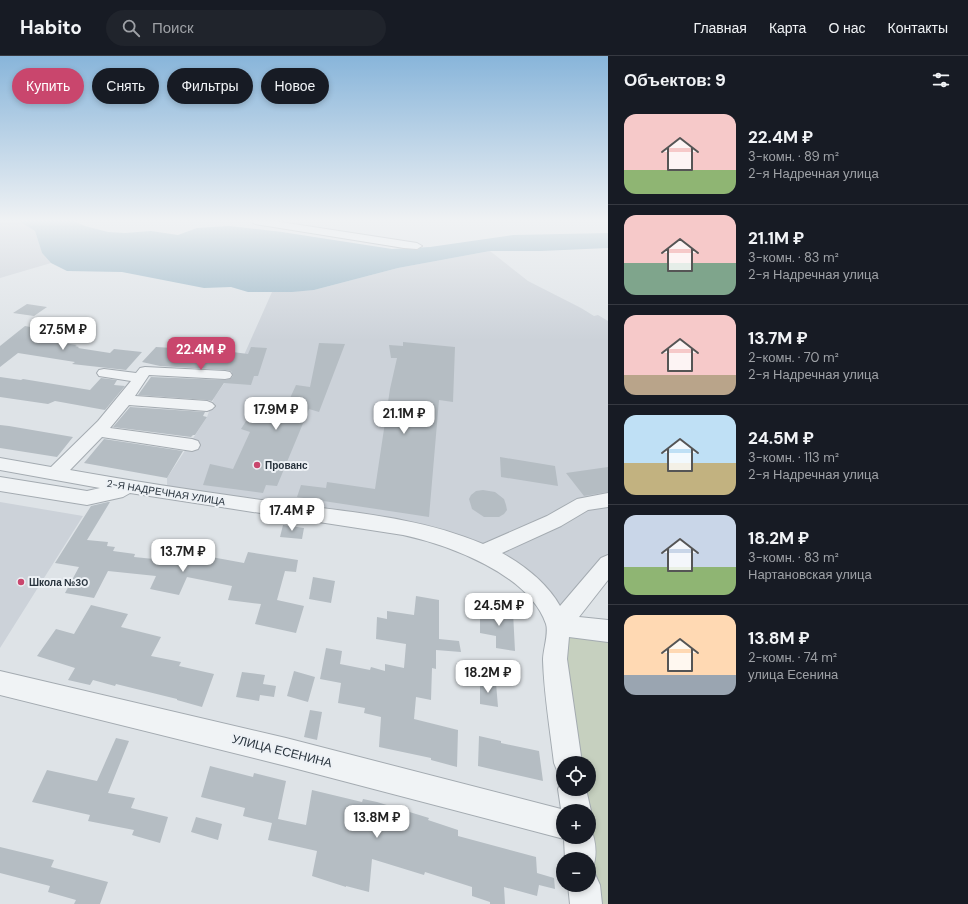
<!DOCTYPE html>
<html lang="ru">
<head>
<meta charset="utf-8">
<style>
	body { margin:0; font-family:"DM Sans",sans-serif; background:#20242c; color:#f1f3f6; height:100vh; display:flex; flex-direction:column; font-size:15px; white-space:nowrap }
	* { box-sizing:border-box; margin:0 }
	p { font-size:13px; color:#9ea1a6 }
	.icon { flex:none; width:22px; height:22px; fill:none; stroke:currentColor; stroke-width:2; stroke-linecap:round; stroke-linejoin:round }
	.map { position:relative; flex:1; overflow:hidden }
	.sheet { display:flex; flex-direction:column; background:#171b24; width:360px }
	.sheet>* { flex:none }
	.hud { position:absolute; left:12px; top:12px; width:380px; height:36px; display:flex; gap:8px }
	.fabs { position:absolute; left:556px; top:700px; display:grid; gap:8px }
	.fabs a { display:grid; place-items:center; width:40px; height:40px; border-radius:50%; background:#171b24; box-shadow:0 2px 6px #0003; font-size:20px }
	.price { position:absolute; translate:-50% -34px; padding:0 9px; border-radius:8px; background:#fff; color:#222; font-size:13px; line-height:26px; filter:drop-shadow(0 1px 2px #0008) }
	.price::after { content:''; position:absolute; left:50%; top:24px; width:12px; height:9px; margin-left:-6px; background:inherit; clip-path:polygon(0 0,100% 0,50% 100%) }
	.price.selected { background:#c9466d; color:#fff }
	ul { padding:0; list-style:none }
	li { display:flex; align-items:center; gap:12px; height:100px; padding:0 16px }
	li+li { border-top:1px solid #363941 }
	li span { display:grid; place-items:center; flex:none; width:112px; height:80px; border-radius:12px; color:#555 }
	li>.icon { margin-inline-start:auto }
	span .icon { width:48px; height:48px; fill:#fffc; stroke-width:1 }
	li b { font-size:17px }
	h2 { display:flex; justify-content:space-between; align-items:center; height:48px; padding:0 16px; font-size:17px }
	.tag { padding:0 14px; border-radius:18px; background:#171b24; box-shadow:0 2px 6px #0003; font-size:14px; line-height:36px }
	.tag.selected { background:#c9466d; color:#fff }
	header { display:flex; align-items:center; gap:24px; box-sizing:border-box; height:56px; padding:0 20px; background:#171b24; border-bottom:1px solid #363941 }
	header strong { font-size:19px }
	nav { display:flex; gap:22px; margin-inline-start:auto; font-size:14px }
	.search { width:280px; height:36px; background:#20242c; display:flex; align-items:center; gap:10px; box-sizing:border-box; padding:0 14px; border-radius:22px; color:#9ea1a6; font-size:15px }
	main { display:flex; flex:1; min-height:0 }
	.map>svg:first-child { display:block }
	.built { fill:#ccd2d9 }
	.green { fill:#c6d0bf }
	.water { fill:#99b6c6 }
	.building { fill:#b5bdc3 }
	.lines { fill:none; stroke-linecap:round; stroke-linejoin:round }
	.minor-casing { stroke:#a4abb1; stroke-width:2 }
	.minor { fill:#f0f3f5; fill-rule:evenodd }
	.poi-dot { fill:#c9466d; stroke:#edf1f5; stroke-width:1.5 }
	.labels { text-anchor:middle; stroke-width:4; stroke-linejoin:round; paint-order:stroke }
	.poi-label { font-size:10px; font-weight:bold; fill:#28333d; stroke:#edf1f5; text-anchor:start }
	.street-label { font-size:10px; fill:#28333d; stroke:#edf1f5 }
	.near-street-label { font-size:12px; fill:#28333d; stroke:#edf1f5 }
</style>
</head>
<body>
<header>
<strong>Habito</strong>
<div class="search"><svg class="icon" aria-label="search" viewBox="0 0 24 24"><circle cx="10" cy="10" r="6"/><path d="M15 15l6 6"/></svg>Поиск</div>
<nav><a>Главная</a><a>Карта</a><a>О нас</a><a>Контакты</a></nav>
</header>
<main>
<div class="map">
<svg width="608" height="848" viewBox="0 0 608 848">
	<rect width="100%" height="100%" fill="#dee3e7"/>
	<path class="built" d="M0 165H19L35 175 42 197 51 207 0 222Z
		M490 195 528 225 581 252 594 260 598 259 608 265V508L558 569 546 546 466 489 167 437V422L207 361 214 342 244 299 272 236 314 234 398 212Z
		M0 446 83 460 0 592Z"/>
	<path class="green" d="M558 569 608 575V848H586L589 829V755L572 733H589V707H568Z"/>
	<path class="water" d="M19 165H74L85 170 108 176 125 177 151 175 178 179 197 172 229 170 282 176 392 193 430 191 513 179 608 177V192L541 195H490L398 212 314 234 292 236H248L231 231 204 232 122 216 67 215 51 207 42 197 35 175Z"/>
	<path class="building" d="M27 248 47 251 34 260 13 257Z
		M25 270 46 274 44 275H46L36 283 77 289 75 290 79 291 78 292 110 297 114 293 142 296 126 314 72 308 75 306 18 297 0 311V290Z
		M403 286 455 291 453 346 439 344 429 461 297 441 301 429 326 432 327 426 375 433 390 333 397 302H391L389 289 403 290Z
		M319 287 345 288 319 356 309 353 277 430 266 429 263 437 203 429 210 408 233 413 250 376 241 373 258 346 286 351 296 329 310 331Z
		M156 291 225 295 248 298 251 291 267 292 258 320H254L251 329 224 327 212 345 207 344 138 339 151 321 225 324 230 323 233 320 231 315 225 314 160 310 142 306Z
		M0 321 21 324 23 323 90 334 101 322 117 324 114 329 125 330 105 354 55 345 48 348 0 341Z
		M130 351 205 356 203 360 207 361 195 379H193L191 381 113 371Z
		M0 369 9 370 73 381 57 401 0 392Z
		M104 383 183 395 167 422 84 407Z
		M500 401 555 410 558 430 501 421Z
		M608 411V436L584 440 566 417Z
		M483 434 495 436 504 443 506 449 507 454 504 458 499 461H484L472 453 469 443 471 439 476 435Z
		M108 446H110L87 484 108 486 107 490 115 491 113 495 135 498 134 501 164 504 167 497 204 504 206 500 244 507 248 496 298 504 296 516 285 515 277 544 304 550 296 577 255 568 261 548 228 544 232 530 187 521 179 539 150 533 156 520 108 515 94 542 65 537 79 511 55 507 91 450Z
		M283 469 304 472 302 483 280 481Z
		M313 521 335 525 331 547 309 543Z
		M416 540 439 544V583L459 585 461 596 436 594V613L432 612 431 644 416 641 414 663 458 674 457 711 431 704V702L379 691 381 661 364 657 365 652 338 647 341 627 320 623 326 592 342 595 340 608 370 614 371 611 385 615V608L404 612 406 588 376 583 377 561 387 563V555L414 559Z
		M91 549 128 558 121 571 161 581 151 600 181 606 179 610 214 618 202 651 177 644V643L116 628 115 630 93 624 90 629 68 624 75 612 37 600 56 573 74 578Z
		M480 550 513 556 515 595 496 592V580L480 577Z
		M294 615 315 621 308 646 287 640Z
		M242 616 265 619 263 628 276 630 274 641 260 639 259 645 236 641Z
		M480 624 496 627 498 651 480 648Z
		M310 654 322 656 317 684 304 681Z
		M479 680 501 685V687L539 695 543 725 478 710Z
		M116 682 129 685 108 737 135 742 131 752 168 761 160 787 132 779 134 774 88 765 90 759 32 746 47 714 97 725Z
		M210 710 253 721 254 717 286 725 278 763 306 769 312 734 362 746 363 743 377 746 429 762 428 764 458 774V780L536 801 537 817 554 822 555 833 539 829 537 840 504 831 505 848H490V846L472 840V831L425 816 424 819 372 803 369 836 346 830V831L312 820 317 795 268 784 272 767 243 760 245 752 201 741Z
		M196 761 222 768 218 784 191 776Z
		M0 791 54 804 51 811 108 826 100 848H74L76 844 48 836 50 830 0 817Z"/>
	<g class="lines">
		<g class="minor-casing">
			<path id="minor" d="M251 165H274L417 187 422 190 417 193 404 192 255 168Z
				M145 311 225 315 230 316 232 319 230 322 225 323 149 319 135 340 207 345 212 347 215 350 212 353 207 355 129 349 110 372 192 383 198 385 200 389 198 393 192 395 102 381 70 414C143 427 217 438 291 448 357 457 422 462 483 488L547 460 577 443 608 437V451L588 454 561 470 502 497C525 510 547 527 560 550L601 502 608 499V524L579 561 608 564V586L569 581 567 603 582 707H563V719L558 717 554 707C550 673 544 638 543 604 543 594 549 577 546 568 529 518 449 489 403 479L130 437 123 441 87 449 0 435V421L87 435 100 432 0 414V402L51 411 98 365 131 325 99 320 97 317 99 314 104 313 136 317 140 312Z
				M0 615 286 682 561 753 558 733 563 722V733H586L591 755 589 759V755H563V781H589L590 770C596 785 598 799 592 814L589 815 595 818 600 829 602 848H570L568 829H589V803H565L564 783 286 710 0 639Z"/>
		</g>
		<use href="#minor" class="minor"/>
	</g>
	<linearGradient id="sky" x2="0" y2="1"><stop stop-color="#88b5da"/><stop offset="0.58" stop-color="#f0f2f4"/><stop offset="1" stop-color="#f0f2f4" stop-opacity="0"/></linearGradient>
	<rect width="608" height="284" fill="url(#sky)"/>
	<g class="poi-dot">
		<circle cx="257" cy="409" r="4"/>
		<circle cx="21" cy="526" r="4"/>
	</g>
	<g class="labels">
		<g class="poi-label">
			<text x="265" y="413">Прованс</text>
			<text x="29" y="530">Школа №30</text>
		</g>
		<g class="street-label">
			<text transform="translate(166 436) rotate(9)" y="4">2-Я НАДРЕЧНАЯ УЛИЦА</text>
		</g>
		<g class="near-street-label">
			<text transform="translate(282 695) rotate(14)" y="4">УЛИЦА ЕСЕНИНА</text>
		</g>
	</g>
</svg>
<div class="fabs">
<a><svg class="icon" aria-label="locate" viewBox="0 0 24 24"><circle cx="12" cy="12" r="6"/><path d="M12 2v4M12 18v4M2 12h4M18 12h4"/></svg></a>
<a>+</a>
<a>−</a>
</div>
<b class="price" style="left:63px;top:295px">27.5M ₽</b>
<b class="price selected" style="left:201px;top:315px">22.4M ₽</b>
<b class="price" style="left:276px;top:375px">17.9M ₽</b>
<b class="price" style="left:404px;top:379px">21.1M ₽</b>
<b class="price" style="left:292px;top:476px">17.4M ₽</b>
<b class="price" style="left:183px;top:517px">13.7M ₽</b>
<b class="price" style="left:499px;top:571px">24.5M ₽</b>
<b class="price" style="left:488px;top:638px">18.2M ₽</b>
<b class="price" style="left:377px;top:783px">13.8M ₽</b>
<div class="hud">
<a class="tag selected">Купить</a>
<a class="tag">Снять</a>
<a class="tag">Фильтры</a>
<a class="tag">Новое</a>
</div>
</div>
<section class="sheet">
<h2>Объектов: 9<svg class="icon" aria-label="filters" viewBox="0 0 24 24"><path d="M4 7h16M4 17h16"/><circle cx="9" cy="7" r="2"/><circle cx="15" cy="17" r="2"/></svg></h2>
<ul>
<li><span style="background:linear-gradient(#f6c9c9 70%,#8fb573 0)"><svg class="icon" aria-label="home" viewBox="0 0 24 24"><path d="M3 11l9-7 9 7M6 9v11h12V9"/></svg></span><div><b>22.4M ₽</b><p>3-комн. · 89 m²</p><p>2-я Надречная улица</p></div></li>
<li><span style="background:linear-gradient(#f6c9c9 60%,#7fa58c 0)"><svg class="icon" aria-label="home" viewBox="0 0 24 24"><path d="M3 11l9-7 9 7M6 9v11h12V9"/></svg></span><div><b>21.1M ₽</b><p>3-комн. · 83 m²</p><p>2-я Надречная улица</p></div></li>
<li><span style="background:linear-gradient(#f6c9c9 75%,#b9a48a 0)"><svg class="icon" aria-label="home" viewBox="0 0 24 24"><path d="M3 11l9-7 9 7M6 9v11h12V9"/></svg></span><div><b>13.7M ₽</b><p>2-комн. · 70 m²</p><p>2-я Надречная улица</p></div></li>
<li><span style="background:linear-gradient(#bfe0f5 60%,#c2b280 0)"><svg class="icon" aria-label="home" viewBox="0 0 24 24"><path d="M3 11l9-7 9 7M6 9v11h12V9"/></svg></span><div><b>24.5M ₽</b><p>3-комн. · 113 m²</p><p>2-я Надречная улица</p></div></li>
<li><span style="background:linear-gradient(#c9d6e8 65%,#8fb573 0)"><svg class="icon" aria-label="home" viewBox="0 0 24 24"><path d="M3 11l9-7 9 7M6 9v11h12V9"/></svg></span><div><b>18.2M ₽</b><p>3-комн. · 83 m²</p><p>Нартановская улица</p></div></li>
<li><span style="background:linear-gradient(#ffd9b3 75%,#9aa5b1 0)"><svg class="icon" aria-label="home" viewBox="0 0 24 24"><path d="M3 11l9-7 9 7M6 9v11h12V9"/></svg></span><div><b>13.8M ₽</b><p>2-комн. · 74 m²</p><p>улица Есенина</p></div></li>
</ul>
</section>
</main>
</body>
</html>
